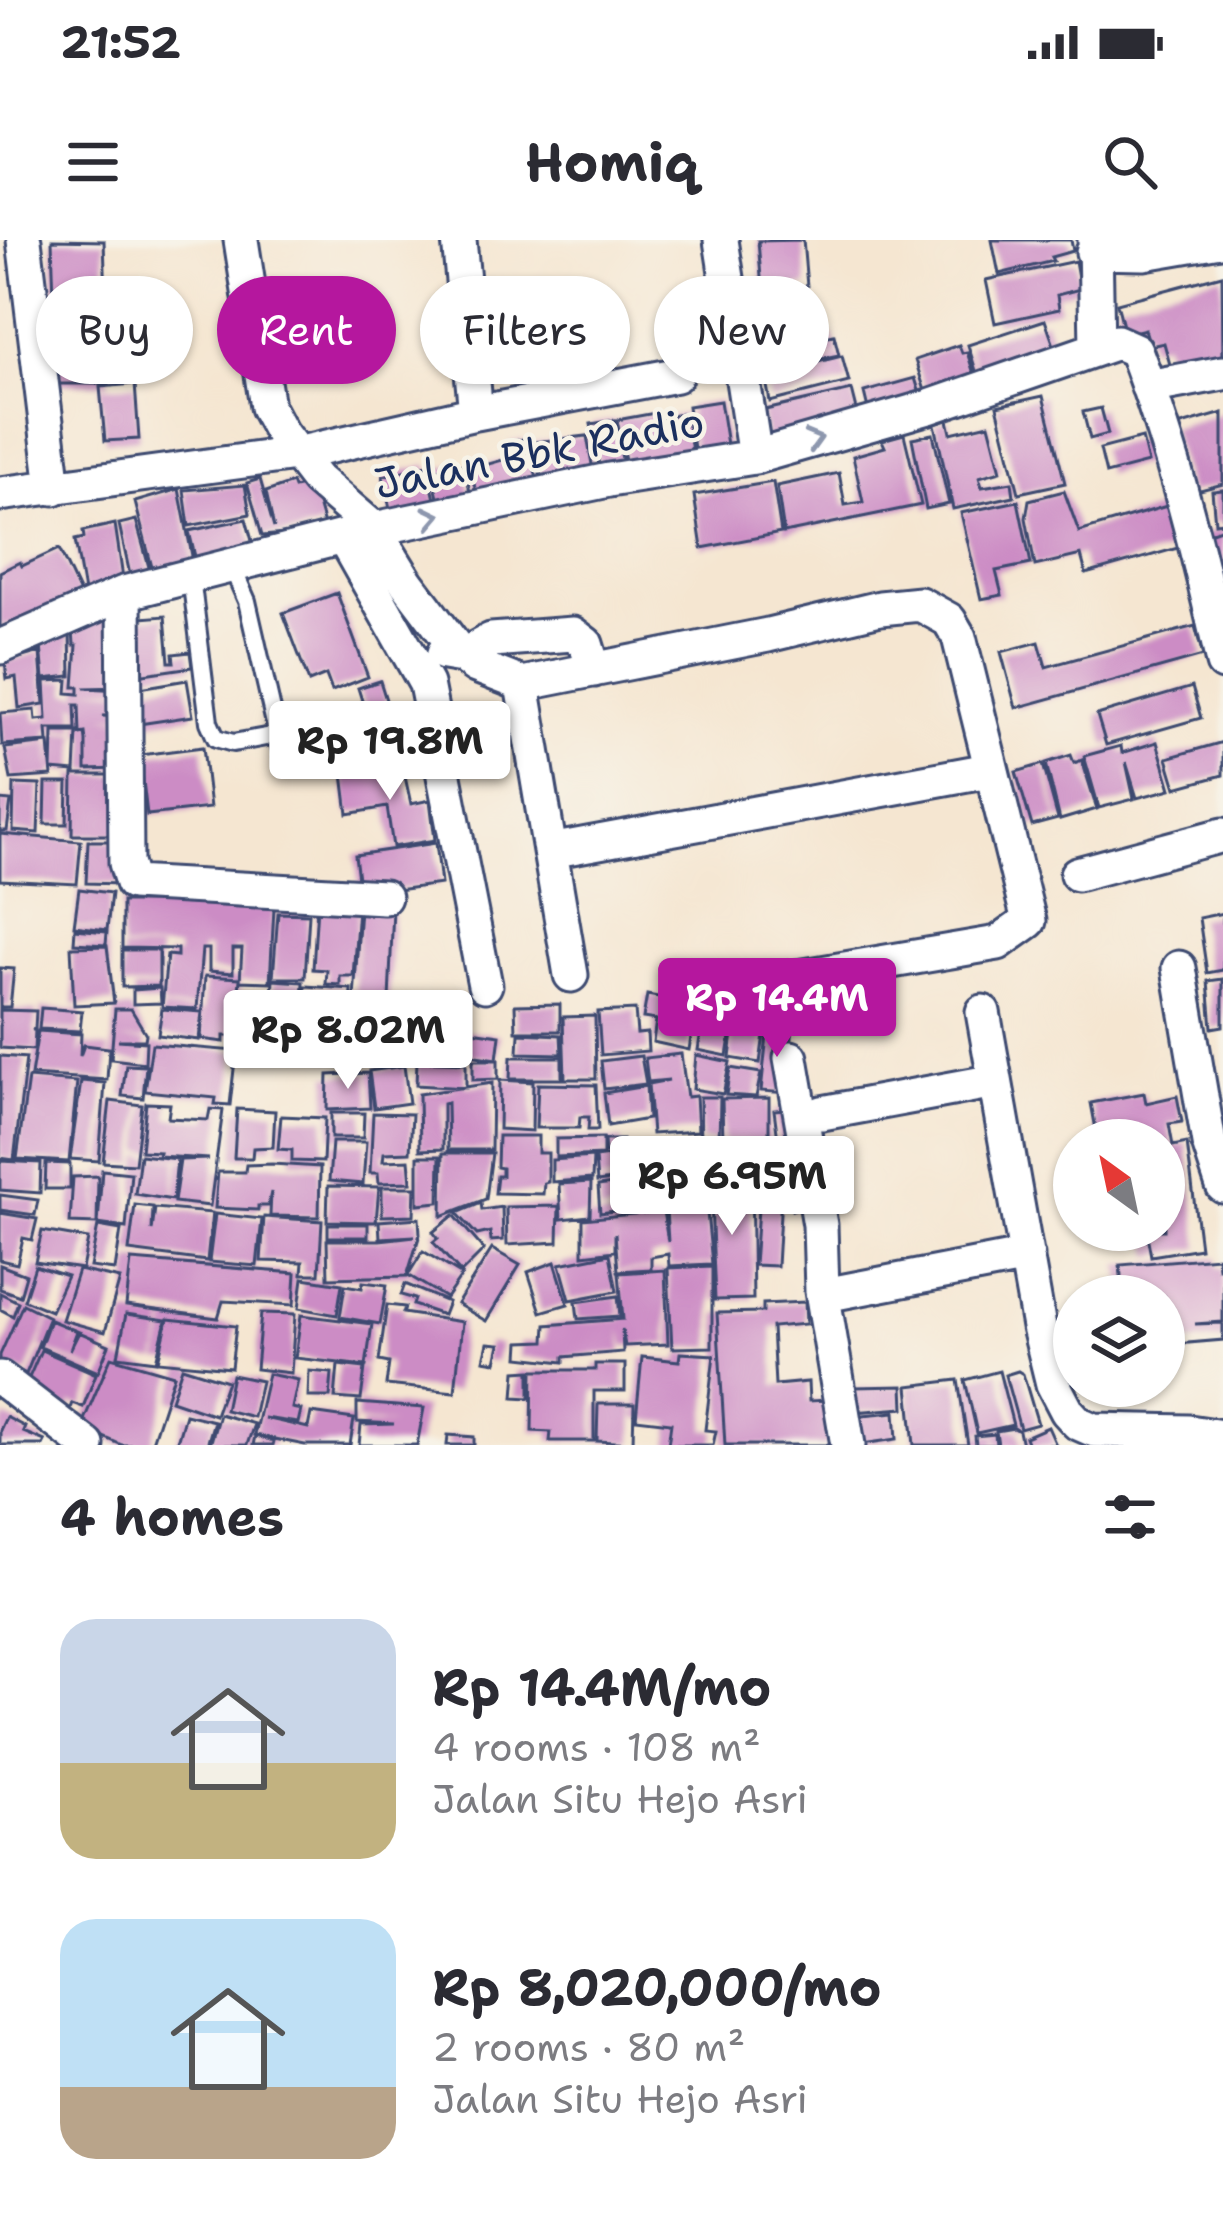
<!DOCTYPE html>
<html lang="en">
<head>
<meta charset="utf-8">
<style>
	body { margin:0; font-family:"Shantell Sans",sans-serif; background:#f2f2f3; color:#2b2b33; height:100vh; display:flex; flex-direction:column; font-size:45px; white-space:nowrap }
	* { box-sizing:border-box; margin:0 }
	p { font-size:39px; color:#7c7c81 }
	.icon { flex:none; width:66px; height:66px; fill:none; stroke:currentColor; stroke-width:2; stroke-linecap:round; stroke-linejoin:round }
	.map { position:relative; height:1205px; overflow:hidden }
	.panel { display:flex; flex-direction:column; background:#fff; flex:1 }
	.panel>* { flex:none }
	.top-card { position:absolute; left:36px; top:36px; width:1152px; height:108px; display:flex; gap:24px }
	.needle { width:78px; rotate:327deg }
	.tools { position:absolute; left:1053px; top:879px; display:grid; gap:24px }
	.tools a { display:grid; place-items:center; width:132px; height:132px; border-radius:50%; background:#fff; box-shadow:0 3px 9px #0004; font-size:60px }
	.price { position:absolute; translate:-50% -102px; padding:0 27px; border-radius:12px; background:#fff; color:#222; font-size:39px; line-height:78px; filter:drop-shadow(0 3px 6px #0008) }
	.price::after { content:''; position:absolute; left:50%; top:72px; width:36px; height:27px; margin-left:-18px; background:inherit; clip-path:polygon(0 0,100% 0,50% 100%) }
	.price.selected { background:#b5179e; color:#fff }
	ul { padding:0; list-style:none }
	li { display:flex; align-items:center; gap:36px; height:300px; padding:0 60px }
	li span { display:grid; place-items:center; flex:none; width:336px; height:240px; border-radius:36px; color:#555 }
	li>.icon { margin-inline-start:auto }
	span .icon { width:144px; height:144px; fill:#fffc; stroke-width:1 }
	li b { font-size:51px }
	h2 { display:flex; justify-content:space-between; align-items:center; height:144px; padding:0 60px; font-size:51px }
	.pill { padding:0 42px; border-radius:54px; background:#fff; box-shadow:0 3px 9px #0004; font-size:42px; line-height:108px }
	.pill.selected { background:#b5179e; color:#fff }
	.status { display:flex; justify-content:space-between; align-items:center; height:84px; padding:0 60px; background:#fff; direction:ltr }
	.status svg { height:33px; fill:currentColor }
	header { display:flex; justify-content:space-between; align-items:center; height:156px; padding:0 60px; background:#fff; font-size:54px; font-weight:700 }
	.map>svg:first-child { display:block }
	.building { fill:#cc8cc5 }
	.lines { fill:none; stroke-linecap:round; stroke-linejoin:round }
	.lane-casing { stroke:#3c4a6f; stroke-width:22 }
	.street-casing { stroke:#3c4a6f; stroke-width:39 }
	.lane { stroke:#fff; stroke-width:16 }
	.street { stroke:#fff; stroke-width:33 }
	.oneway { stroke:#8d97ae }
	.labels { text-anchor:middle; stroke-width:9; stroke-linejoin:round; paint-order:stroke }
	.street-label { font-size:42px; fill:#1b2f5e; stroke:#f7f3e8 }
</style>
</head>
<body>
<div class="status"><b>21:52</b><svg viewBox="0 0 49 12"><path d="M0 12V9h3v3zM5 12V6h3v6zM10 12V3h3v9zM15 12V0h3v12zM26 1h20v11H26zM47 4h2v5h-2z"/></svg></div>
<header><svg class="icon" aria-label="menu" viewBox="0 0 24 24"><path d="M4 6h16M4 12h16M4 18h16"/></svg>Homiq<svg class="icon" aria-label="search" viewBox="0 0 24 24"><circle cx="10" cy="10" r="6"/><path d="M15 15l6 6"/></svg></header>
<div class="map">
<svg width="1223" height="1205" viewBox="0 0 1223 1205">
	<rect width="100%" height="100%" fill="#f7f3e8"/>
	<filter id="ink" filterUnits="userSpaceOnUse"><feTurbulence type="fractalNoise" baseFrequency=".00833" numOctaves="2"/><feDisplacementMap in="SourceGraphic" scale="24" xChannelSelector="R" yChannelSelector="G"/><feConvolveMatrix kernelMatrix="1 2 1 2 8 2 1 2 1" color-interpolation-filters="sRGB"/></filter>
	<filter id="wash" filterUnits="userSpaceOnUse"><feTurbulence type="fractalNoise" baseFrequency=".004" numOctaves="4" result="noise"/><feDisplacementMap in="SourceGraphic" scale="48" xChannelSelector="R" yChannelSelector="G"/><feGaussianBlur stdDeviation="2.7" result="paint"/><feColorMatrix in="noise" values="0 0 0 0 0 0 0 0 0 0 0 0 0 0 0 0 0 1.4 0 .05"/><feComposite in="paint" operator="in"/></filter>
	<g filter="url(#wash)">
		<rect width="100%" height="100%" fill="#f5e6d1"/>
		<g id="blocks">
			<path class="building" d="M52 0 104 1 109 144H57Z
				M803 0 807 46 762 49 758 1Z
				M992 0H1071L1073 11 1051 17 1053 21 999 34Z
				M1075 21 1080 49 1057 55 1059 69 995 83 986 40Z
				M1222 35 1223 118 1172 132 1164 103 1150 106 1145 89 1125 94 1117 63Z
				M1045 80 1056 111 980 144 968 105Z
				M834 95 839 115 763 130 762 125 755 126 752 109Z
				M959 105 962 113 967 112 976 140 929 163 915 120Z
				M842 116 849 142 770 162 765 135Z
				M915 138 923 163 870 177 864 152Z
				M135 144 139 199 105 201 100 147Z
				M852 150 860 182 767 204 761 171Z
				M1043 156 1065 243 1019 253 997 166Z
				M720 161 728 211 695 216 688 166Z
				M1101 168 1108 194 1090 199 1083 172Z
				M655 173 656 179 686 173 693 218 627 230 617 180Z
				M1223 173V244L1189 253 1171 188Z
				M615 180 623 225 600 230 591 184Z
				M948 180 951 193 989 184 1001 231 979 237 982 247 1012 242 1014 256 953 269 935 184Z
				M904 194 921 265 784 293 777 246 839 233 845 265 863 262 853 216 885 207 882 200Z
				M933 194 949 264 926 269 912 198Z
				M587 196 594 236 542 243 534 202Z
				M1142 198 1148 223 1106 234 1100 209Z
				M523 199 525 206 529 205 538 243 477 258 471 229 510 218 509 202Z
				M464 224 472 261 440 267 432 230Z
				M427 225 437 268 392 278 383 236Z
				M260 239 274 288 266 252 292 243 294 248 312 244 324 285 296 293 262 296 247 243Z
				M773 242 781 293 702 308 694 255Z
				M245 245 250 274 189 286 184 250Z
				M179 249 194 326 154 335 135 262Z
				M1223 250V282L1215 283 1212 251Z
				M1064 251 1079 292 1167 266 1178 308 1086 334 1081 315 1035 326 1026 278 1029 260Z
				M1018 261 1031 324 996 331 1002 355 981 359 961 273Z
				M246 279 254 308 197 325 189 291Z
				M136 280 152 338 132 344 119 284Z
				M115 284 124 345 84 352 75 300 84 298 83 291Z
				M1223 288V350L1203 295Z
				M59 309 84 362 16 394 10 383 0 388V332L20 322 22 326Z
				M337 353 368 437 332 451 326 435 309 442 283 373Z
				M121 369 124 447 84 448 121 450 120 475 102 476 119 477V529L86 530V501L85 493 80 494 79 465H75L76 489H47L48 502 2 505 0 473 35 470 36 480 47 479 45 441 68 440 67 453 79 454V447H74L77 405H74L73 387Z
				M165 376 169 422H174L173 414 190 412 192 427 130 436 129 379Z
				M1195 386 1203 416 1016 468 1001 412 1039 402 1046 427Z
				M70 391 71 436 44 439 41 405Z
				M40 412 44 464 19 468 16 437 7 439 5 422Z
				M187 440 193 476 139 484 134 449Z
				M380 441 393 482 371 489 358 448Z
				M1192 447 1201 478 1106 505 1097 475Z
				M53 492H77L75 532 52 530Z
				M1157 502 1171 549 1137 558 1126 522 1134 559 1099 568 1084 516 1121 506 1122 513Z
				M1223 502V535L1176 548 1167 518Z
				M49 503 52 536 11 539 5 508Z
				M203 507 210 568 147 575 140 515Z
				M1071 515 1074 523 1082 520 1097 569 1060 580 1046 523Z
				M402 523 411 564 430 560 435 600 393 607 387 567 348 574 343 534Z
				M1043 524 1058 579 1032 586 1016 532Z
				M73 535H123L119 595H72Z
				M46 543H68L67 584H45Z
				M14 544 40 545 38 593 13 591Z
				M0 560 11 561 7 591H0Z
				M0 594 81 601 77 644 0 640Z
				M88 601H123L120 644 86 643Z
				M436 603 441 644 360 655 355 615Z
				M79 649 111 653 107 690 74 686Z
				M122 662H247V667L274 668 270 742 240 741 242 709H233V733L209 731V709H202L197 769 162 767 167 715 177 716V709L122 708Z
				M317 666 358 668 353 736H340V745L326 744 327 730 313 729Z
				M360 668H393L389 760 354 759Z
				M278 673 309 674 305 738H273Z
				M1223 673V730L1207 733 1199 678Z
				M75 689 107 692 106 705 74 703Z
				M107 706 114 763 74 765 71 707Z
				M122 710H159V746L122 747Z
				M0 728 14 729 10 767H0Z
				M205 736 240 738 236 796H224V802L201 799Z
				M1223 739V786L1212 788 1208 741Z
				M273 740 303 742 300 810H269Z
				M305 746 351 749 349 787H353L354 762 393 764 391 823 327 820 328 788 303 787Z
				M160 748 161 763 133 764V750Z
				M243 752 270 756 267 803 238 801Z
				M647 755 696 764 689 810 653 802 656 780 643 778Z
				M398 763 417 764 416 773 424 774 422 819H395Z
				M560 764V791H516L515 765Z
				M705 767 734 772 727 816 698 810Z
				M41 768 82 771 80 791 39 789Z
				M115 769H131L146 794 145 800H118L146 802 145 823 111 819Z
				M162 769 202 772 199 800 158 795Z
				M0 770 36 771 35 789 32 790H35L34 810 0 808Z
				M635 770 637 794 647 793 648 811 601 815 598 772Z
				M595 776 596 839H565L563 777Z
				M735 776 766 780 760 823 730 818Z
				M430 779 463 782 460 812 453 811 451 818 425 815Z
				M768 786 793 788 786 853 761 851Z
				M465 790 500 795 497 819 462 814Z
				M38 791 81 794 80 816 84 805 109 808 107 840 31 835Z
				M519 793 561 795 562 814 518 813Z
				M152 804 236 811 230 865 215 864 216 858 145 851Z
				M681 814 687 857 696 856 698 891 652 894 648 844 669 840 648 842 645 818Z
				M696 815 730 822 723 854 693 849Z
				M0 816 26 818 14 920 0 918Z
				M641 816 646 844 604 849 601 821Z
				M511 817H562V839H510Z
				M473 820H498V839L473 840Z
				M417 821 466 823V848L416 845Z
				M126 825 146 826 143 858 122 856Z
				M404 826 409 863 374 868 369 831Z
				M730 828 761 833 756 857 726 855Z
				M368 833 370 868 327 870 328 835Z
				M28 838 77 842 69 922 17 919Z
				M500 840 533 842 532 891 499 889Z
				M81 841 105 843 99 921 70 919Z
				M492 843 491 910H448L447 863 443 864V909L420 910 419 854Z
				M538 844 596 845 598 890H588L589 877H580L579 888H536Z
				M646 846 648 879 608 886 604 853Z
				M1144 853 1146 863 1177 856 1182 882 1169 884 1173 906 1187 903 1200 1008 1151 1016 1146 990H1164V900H1098L1091 863Z
				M700 857H720L719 901H701Z
				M769 858V901L723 902 722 859Z
				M110 861 142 865 135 924 103 922Z
				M146 863 170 864 168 878 208 880 210 869 223 870 210 966 174 962 180 920 209 919 158 916 159 912 141 911Z
				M795 868 800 904 779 907 774 870Z
				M237 869 275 871 273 907 253 908 252 918H234Z
				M331 873H364L363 898H331Z
				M373 873 412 874 410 912 384 913 383 921 409 920 411 942 379 943 378 933H370Z
				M281 876 325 878 323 922 292 921V910L278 909Z
				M498 896H538V913H548V942L544 943 543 954 495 953 497 936H502V928L497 927Z
				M603 898V915L556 917V899Z
				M604 900H622V912L605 913Z
				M332 902H366L363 944 329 941Z
				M770 905 771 916 757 918 756 931 707 933 706 909Z
				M798 907 813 963 792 970 777 914Z
				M637 912 642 936 597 942 595 918Z
				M443 913H492L486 959 442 976Z
				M140 915 177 919 173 960 135 954Z
				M418 916H440L439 962 418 964Z
				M593 917 592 939 552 942V920Z
				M0 921 41 923 40 953 0 950Z
				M46 923 70 924V949H45Z
				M272 924 320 927 319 977 270 976 271 952 268 966H258V970L215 968 218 932H245L246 925Z
				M102 930 131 933 126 988 98 984Z
				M98 936 97 984 70 983 73 937Z
				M744 936V941H751L753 1059 715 1060 711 960H720L719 953 709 954V938Z
				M649 938 652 970 633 971 630 940Z
				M591 942 590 976 561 979 559 944Z
				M627 942 629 969 600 973 598 946Z
				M328 946 379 947 376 982 327 981Z
				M382 947H415L414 975 382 976Z
				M705 952 712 1024 669 1026 668 1014 651 1017V1029L618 1031 615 993V1011L583 1015V979L663 971 668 1002 665 953Z
				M759 954 781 955 777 1026 754 1025Z
				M0 955 38 960 35 975 0 970Z
				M481 963 482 970 502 967 503 1000 491 1001 490 992 477 995 457 973Z
				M135 965 153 967 152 991 155 968 212 973 207 1021 129 1011Z
				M559 966 558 1002 507 1005 506 967Z
				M0 973 37 979 32 1000 23 998 17 1024 0 1020Z
				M215 974 262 979 257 1026 209 1022Z
				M454 975 484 1010 461 1033 433 1002 438 998 433 992Z
				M264 977 322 981 319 1034H302L303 1022 261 1021Z
				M419 978 420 994 407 1036 328 1038 327 1000H380L415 996 380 998 379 981Z
				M328 984H368V997H328Z
				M98 986 121 990 115 1030 90 1027Z
				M42 991 88 999 82 1029 35 1022Z
				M492 1009 520 1025 486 1081 457 1064Z
				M423 1011 462 1035 446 1058 408 1035Z
				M610 1014 617 1051 570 1060 560 1024Z
				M1217 1017 1218 1028H1223V1082L1195 1084 1223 1083V1100L1164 1105V1056H1123L1120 1025Z
				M131 1020 296 1033 294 1065 223 1061 218 1078 126 1066Z
				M555 1022 568 1064 541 1072 528 1032Z
				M0 1025 26 1035 20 1056 0 1049Z
				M35 1026 67 1036 51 1071 24 1060Z
				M712 1026V1107L672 1108 668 1028Z
				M78 1030 120 1039 105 1092 62 1080Z
				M665 1030 668 1104 625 1106 622 1089 623 1112 564 1117V1122L519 1117 520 1102 545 1101 546 1085 623 1079 619 1033Z
				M303 1038 342 1044 337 1075 299 1068Z
				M363 1042 387 1045 380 1084 340 1077 345 1045 362 1048Z
				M405 1044 448 1062 443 1075 413 1065 415 1059 401 1055Z
				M0 1053 18 1062 13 1076 0 1069Z
				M618 1056 620 1076 578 1079 576 1062Z
				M805 1062 806 1084 772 1087 775 1145 808 1142 809 1161 829 1160 833 1205H725L717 1073 763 1072V1064Z
				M23 1064 49 1077 26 1134 17 1129 12 1136 0 1130V1115Z
				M387 1065 405 1067 403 1073 462 1082 455 1152 386 1145 389 1123 379 1121Z
				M261 1073 295 1074 291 1133 256 1129Z
				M126 1074 166 1080 156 1121 118 1116Z
				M301 1075 372 1084 366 1126 295 1118Z
				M168 1079 236 1086 231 1128 158 1121Z
				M50 1080 77 1091 70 1110 79 1092 109 1105 98 1132 40 1107Z
				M488 1103 500 1104 496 1122 484 1120Z
				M41 1110 96 1134 83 1167 72 1163 69 1171 25 1147Z
				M680 1113 714 1115 705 1190 716 1191 713 1205H668L671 1183 636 1179 642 1117 679 1121Z
				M111 1117 174 1135 151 1205H122L81 1187Z
				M595 1124H625V1151H594V1201H550L551 1192 532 1191 533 1130H595Z
				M338 1125 365 1128 361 1160 335 1158Z
				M182 1127 227 1141 215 1175 171 1160Z
				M530 1130V1158L514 1157 516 1131Z
				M309 1131 332 1133 330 1157H308Z
				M999 1131 1013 1185 977 1193 965 1140Z
				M1018 1131 1023 1134 1038 1184 1020 1189 1005 1135Z
				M268 1134 298 1140 292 1168 301 1170 298 1183 264 1178 308 1188 311 1173 354 1179 350 1205H305L254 1195Z
				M232 1135 261 1141 253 1177 225 1170Z
				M958 1140 968 1205H914L908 1146Z
				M903 1146 904 1168 853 1172 854 1147Z
				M357 1163 424 1168 417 1205H359L361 1185 394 1184 357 1182Z
				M598 1164H634L633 1203 597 1201Z
				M895 1172 897 1199 855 1205 852 1176Z
				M185 1174 214 1181 207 1205H176Z
				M219 1174 254 1184 247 1205H210Z
				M6 1177 25 1187 23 1192 45 1201 43 1205H0V1190Z
				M1048 1187 1056 1205H1028L1025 1197Z
				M1014 1188 1019 1191 1022 1205H998L996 1191Z
				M995 1194 996 1205H976L975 1196Z
				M448 1195 474 1197V1205H447Z
				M255 1196 274 1201 273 1205H253Z"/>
		</g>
	</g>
	<g filter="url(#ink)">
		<use href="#blocks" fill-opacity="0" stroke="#3c4a6f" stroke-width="3"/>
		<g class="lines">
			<g class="lane-casing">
				<path id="lane" d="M232 327 247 361 284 523
					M191 337 209 482 216 498 233 503 277 495"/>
			</g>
			<g class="street-casing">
				<path id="street" d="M24 0 54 248
					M241 0 267 167 281 193 317 240 374 289 407 343 462 416 476 426 522 444 768 395 880 368 920 364 949 380 959 397 1029 681 998 703 721 750
					M459 0 476 173
					M721 0 755 217
					M1095 0 1097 108
					M1093 12 1144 13 1220 0
					M1148 147 1223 133
					M0 254 296 214 476 173 676 135
					M343 297 426 444 485 745
					M124 353 126 623 132 643 384 657
					M0 407 124 353 374 289 609 240 755 217 929 167 1117 102 1135 110C1173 210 1200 318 1223 423
					M444 413 462 416 491 400 573 394 586 404 594 430
					M522 444 550 611
					M1077 634 1223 595
					M1179 728 1209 903 1223 946
					M571 735 550 611 989 530
					M983 772 1039 1087 1053 1144 1067 1171 1078 1183 1094 1190 1189 1192 1223 1197
					M791 818 820 985 822 1051 848 1205
					M822 873 995 841
					M840 1052 1027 1016
					M0 1138 87 1205"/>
			</g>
			<use href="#lane" class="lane"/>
			<use href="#street" class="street"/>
		</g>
		<defs><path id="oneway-chevron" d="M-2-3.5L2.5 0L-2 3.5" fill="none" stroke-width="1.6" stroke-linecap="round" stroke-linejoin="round" transform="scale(3)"/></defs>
		<g class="oneway">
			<use href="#oneway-chevron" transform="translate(814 200) rotate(-16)"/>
			<use href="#oneway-chevron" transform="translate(432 277) rotate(-12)"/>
		</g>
	</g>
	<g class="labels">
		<g class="street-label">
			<text transform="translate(539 212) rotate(-11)" y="15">Jalan Bbk Radio</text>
		</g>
	</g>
</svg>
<div class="tools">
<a><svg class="needle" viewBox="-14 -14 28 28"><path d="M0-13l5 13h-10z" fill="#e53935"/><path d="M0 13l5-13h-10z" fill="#7c7c81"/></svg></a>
<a><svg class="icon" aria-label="layers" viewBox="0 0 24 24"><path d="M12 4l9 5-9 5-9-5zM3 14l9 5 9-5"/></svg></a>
</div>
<b class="price" style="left:390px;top:563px">Rp 19.8M</b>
<b class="price selected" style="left:777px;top:820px">Rp 14.4M</b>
<b class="price" style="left:348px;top:852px">Rp 8.02M</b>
<b class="price" style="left:732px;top:998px">Rp 6.95M</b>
<div class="top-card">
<a class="pill">Buy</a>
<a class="pill selected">Rent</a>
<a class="pill">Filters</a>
<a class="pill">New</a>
</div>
</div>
<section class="panel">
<h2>4 homes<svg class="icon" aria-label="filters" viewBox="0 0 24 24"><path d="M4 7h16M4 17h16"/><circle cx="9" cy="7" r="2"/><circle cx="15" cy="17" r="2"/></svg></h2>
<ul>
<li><span style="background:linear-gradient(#c9d6e8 60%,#c2b280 0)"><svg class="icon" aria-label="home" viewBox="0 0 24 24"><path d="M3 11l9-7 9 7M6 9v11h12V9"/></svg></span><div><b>Rp 14.4M/mo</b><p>4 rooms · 108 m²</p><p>Jalan Situ Hejo Asri</p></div></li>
<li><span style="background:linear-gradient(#bfe0f5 70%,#b9a48a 0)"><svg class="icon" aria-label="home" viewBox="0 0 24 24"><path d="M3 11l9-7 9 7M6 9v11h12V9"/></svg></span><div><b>Rp 8,020,000/mo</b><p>2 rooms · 80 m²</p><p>Jalan Situ Hejo Asri</p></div></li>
</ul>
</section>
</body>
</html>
